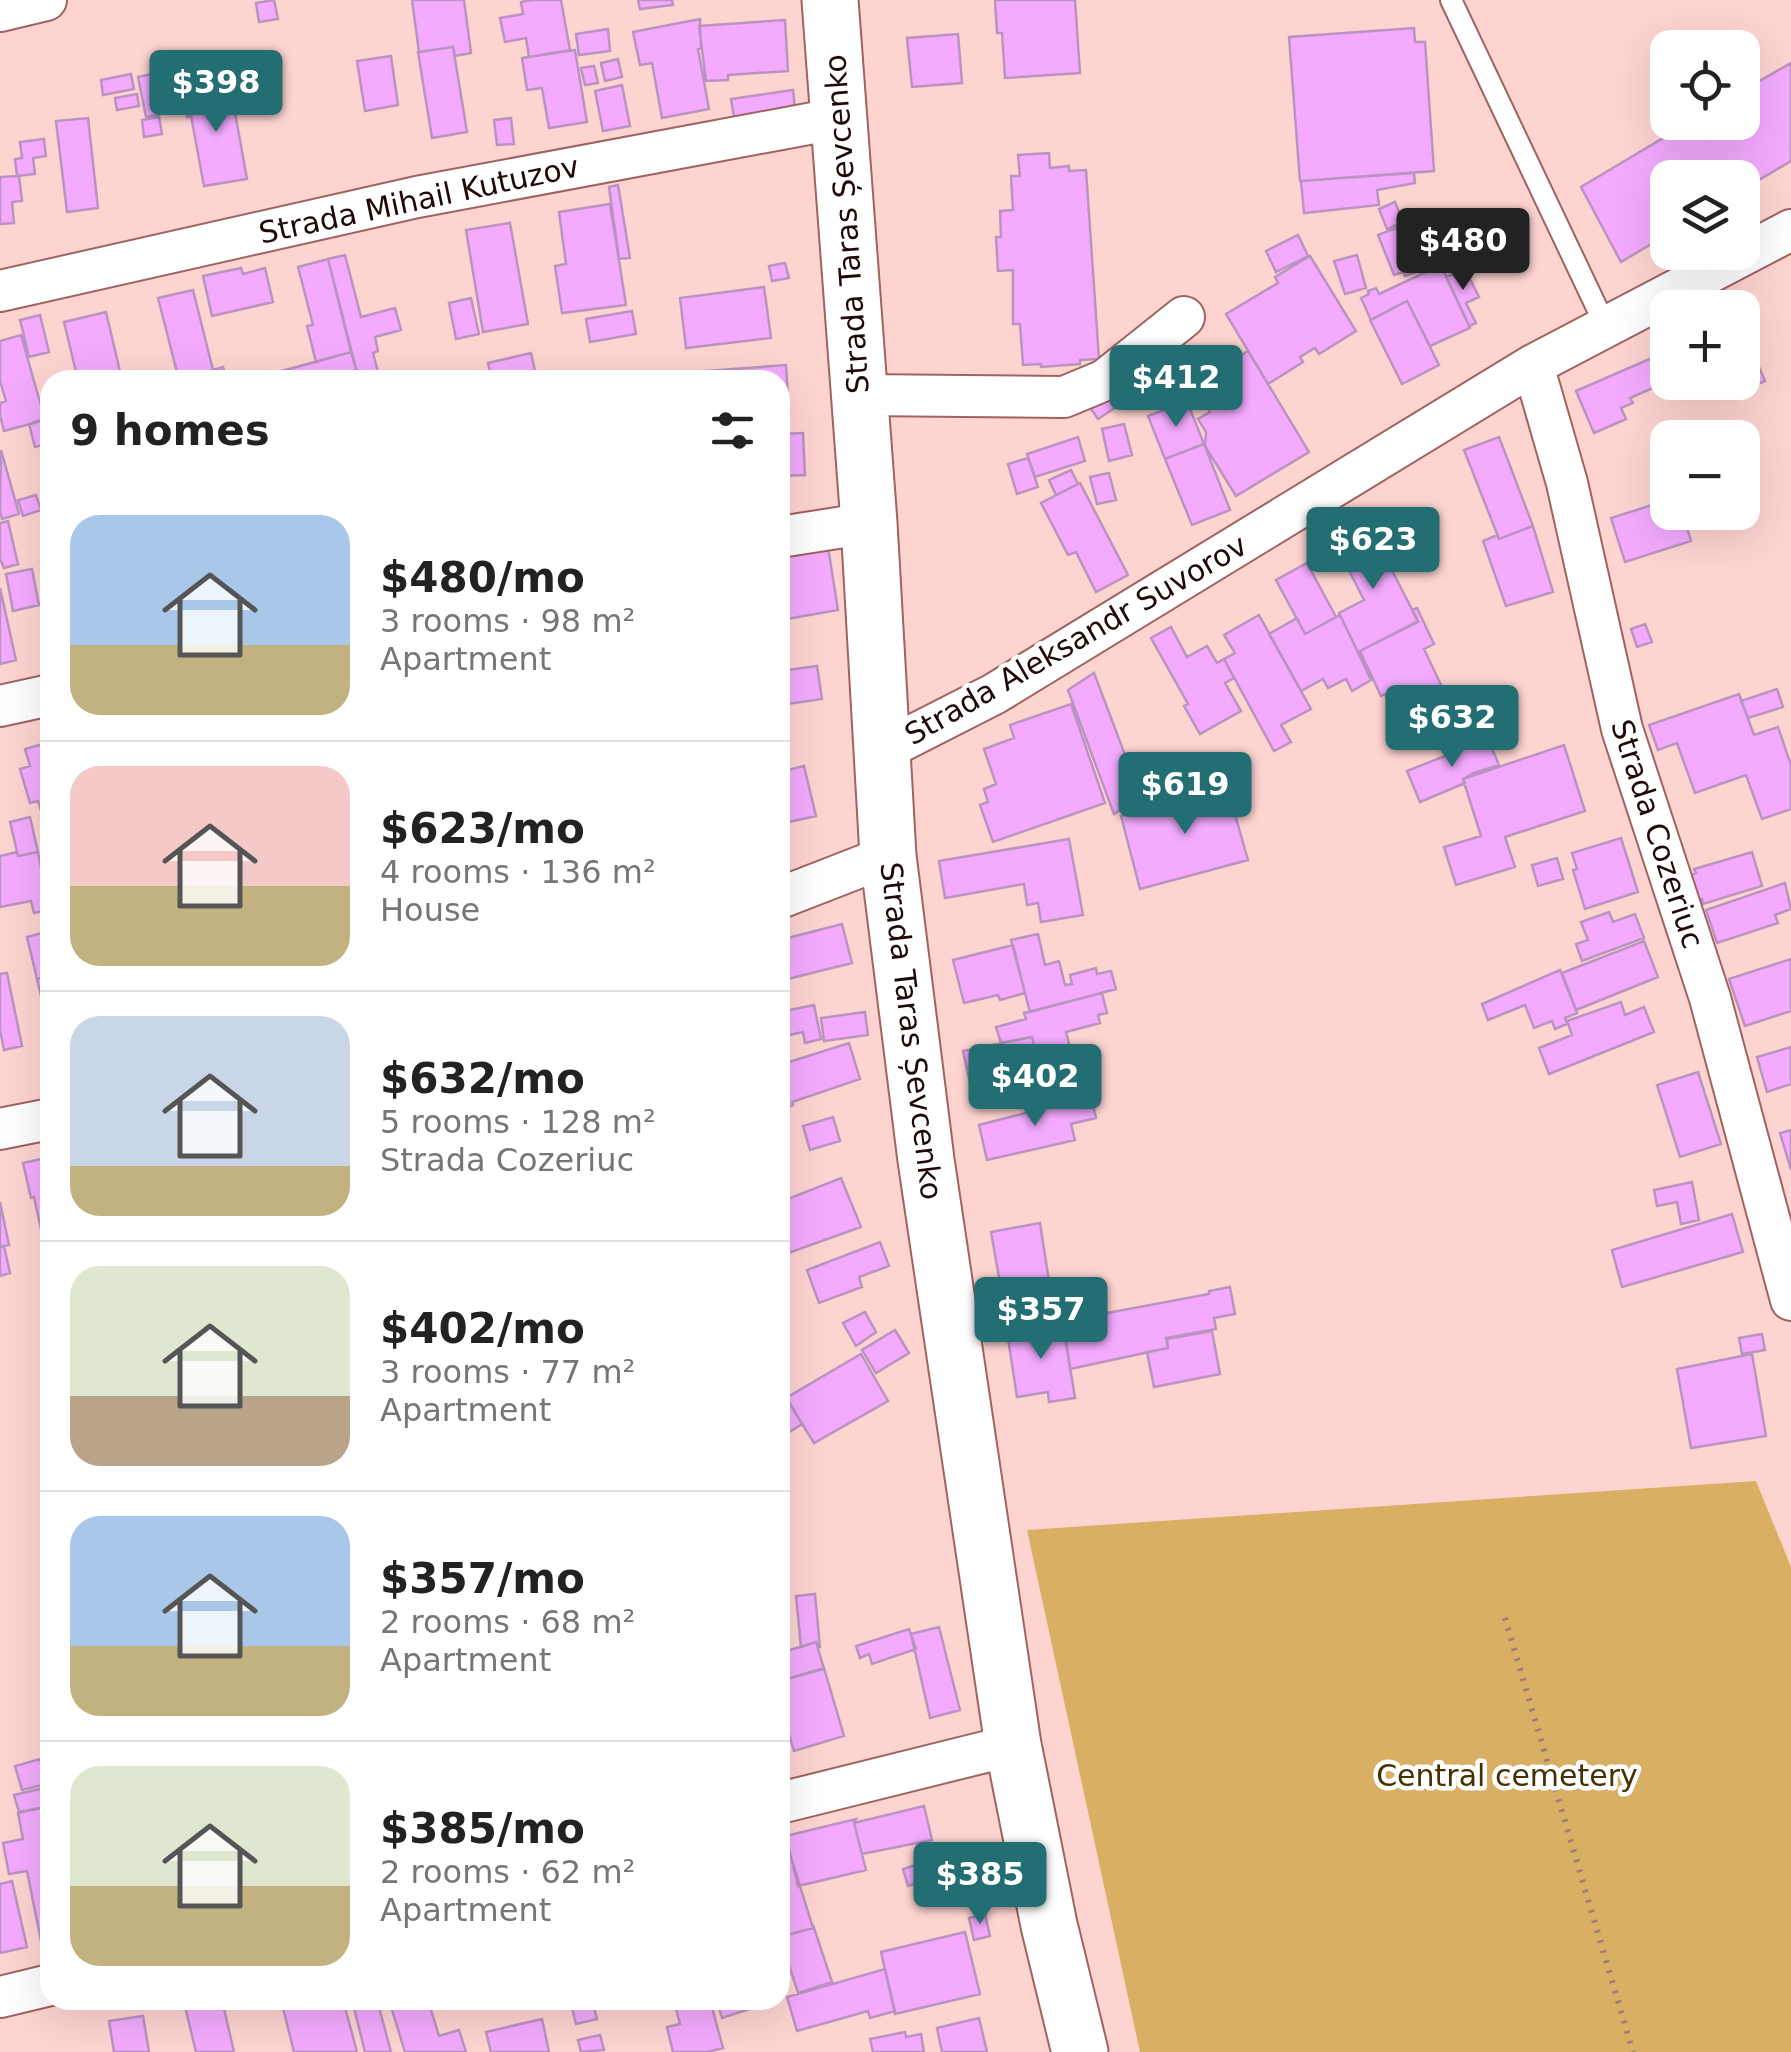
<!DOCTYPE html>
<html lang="en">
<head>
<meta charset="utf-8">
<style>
	body { margin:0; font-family:"DejaVu Sans",sans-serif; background:#f2f2f2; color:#222; height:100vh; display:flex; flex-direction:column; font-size:38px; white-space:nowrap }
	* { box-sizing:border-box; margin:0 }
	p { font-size:32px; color:#767676 }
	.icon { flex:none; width:55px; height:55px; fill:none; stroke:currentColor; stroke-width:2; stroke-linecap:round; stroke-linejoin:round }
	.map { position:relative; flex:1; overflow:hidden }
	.sheet { position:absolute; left:40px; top:370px; width:750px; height:1640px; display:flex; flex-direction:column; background:#fff; border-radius:30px; box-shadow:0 10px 40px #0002 }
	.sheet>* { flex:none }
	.fabs { position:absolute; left:1650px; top:30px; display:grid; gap:20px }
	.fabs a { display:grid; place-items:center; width:110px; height:110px; border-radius:20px; background:#fff; box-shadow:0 10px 40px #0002; font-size:50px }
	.price { position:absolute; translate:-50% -85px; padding:0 22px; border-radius:10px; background:#236e73; color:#fff; font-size:32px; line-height:65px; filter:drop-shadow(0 2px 5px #0008) }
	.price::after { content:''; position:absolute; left:50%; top:60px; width:30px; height:22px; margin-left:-15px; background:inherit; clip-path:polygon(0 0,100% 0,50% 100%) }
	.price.current { background:#222; color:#fff }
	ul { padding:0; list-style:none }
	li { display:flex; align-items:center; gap:30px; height:250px; padding:0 30px }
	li+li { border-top:2px solid #e0e0e0 }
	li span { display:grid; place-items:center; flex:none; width:280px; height:200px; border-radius:30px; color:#555 }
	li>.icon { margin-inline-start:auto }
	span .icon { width:120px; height:120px; fill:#fffc; stroke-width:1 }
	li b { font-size:42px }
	h2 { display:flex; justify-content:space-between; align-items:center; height:120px; padding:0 30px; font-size:42px }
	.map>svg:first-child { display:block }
	.green { fill:#d8af63 }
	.building { fill:#f4abff; stroke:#bb93c0; stroke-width:2.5 }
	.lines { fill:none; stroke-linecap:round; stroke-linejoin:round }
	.lane-casing { stroke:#9f6361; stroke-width:24 }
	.street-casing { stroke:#9f6361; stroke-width:44 }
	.secondary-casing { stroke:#9f6361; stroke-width:59 }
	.path { stroke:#9e7c7a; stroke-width:6; stroke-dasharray:2.5 8; stroke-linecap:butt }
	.lane { stroke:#fff; stroke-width:20 }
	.street { stroke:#fff; stroke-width:40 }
	.secondary { stroke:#fff; stroke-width:55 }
	.labels { text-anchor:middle; stroke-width:9; stroke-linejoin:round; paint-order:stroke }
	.street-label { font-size:30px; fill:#1f0808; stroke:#fff }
	.park-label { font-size:30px; fill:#453000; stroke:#fff }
</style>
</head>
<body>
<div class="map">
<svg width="1791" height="2052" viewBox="0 0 1791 2052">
	<rect width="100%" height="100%" fill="#fed4d1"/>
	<path class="green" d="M1756 1481 1791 1567V2052H1140L1027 1530Z"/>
	<path class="building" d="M274 0 278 19 259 22 256 3Z
		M412 0H464L471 53 455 56 453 47 419 52Z
		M532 0H561L570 50 529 57 526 38 505 42 500 18 523 14 521 2Z
		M638 0H672L673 5 640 9Z
		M995 0H1075L1080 73 1005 78 1002 33H997Z
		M700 19 701 48 698 49 709 109 662 118 652 63 640 65 633 32Z
		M785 20 788 71 728 75V80L706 81 699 26Z
		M1414 28 1415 42H1425L1434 171 1300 181 1289 37Z
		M608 29 610 51 579 55 576 34Z
		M958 34 962 83 912 87 907 38Z
		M453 47 467 132 432 138 418 52Z
		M575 50 587 122 549 128 542 88 527 90 522 58Z
		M391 56 398 105 365 111 357 61Z
		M618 59 622 77 605 81 601 63Z
		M1791 63V161L1742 190V178H1668V234L1621 262 1581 187 1690 122H1742V91Z
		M594 66 598 83 585 85 581 68Z
		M175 69 185 109 146 117 138 77Z
		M131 74 134 89 103 95 101 80Z
		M230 85 247 179 204 186 191 116 187 117 182 93Z
		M622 85 630 126 603 131 595 91Z
		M793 90 795 109 734 117 731 99Z
		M137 94 139 106 117 110 115 98Z
		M159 117 162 134 144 137 142 120Z
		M88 118 98 208 67 212 56 121Z
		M511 118 514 144 497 145 494 120Z
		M44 139 46 156 33 158 35 174 17 176 15 159 22 158 20 142Z
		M1049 153 1050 168 1069 166V171L1086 170 1099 359 1080 360V364L1041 367V364L1023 365 1020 324H1013V270L998 271 996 237H1001L1000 211 1013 210 1011 176H1020L1018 155Z
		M1414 173 1415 183 1377 190 1379 205 1304 213 1301 181Z
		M19 176 22 201 12 202 14 223 0 224V177Z
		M618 185 630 258 619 259 609 187Z
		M1395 202 1403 222 1387 229 1379 209Z
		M610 204 626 305 562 313 555 266 566 264 559 212Z
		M510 223 528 324 483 332 466 230Z
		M1404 225 1422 270 1405 276 1403 272 1394 275 1378 235Z
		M1298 235 1308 256 1276 272 1266 251Z
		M345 255 361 317 395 308 401 330 375 337 378 351 373 353 380 380H359L328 259Z
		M1357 255 1366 288 1345 294 1334 261Z
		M1310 256 1356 331 1319 354 1315 348 1300 357 1303 362 1268 384 1226 314 1278 283 1275 277Z
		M328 259 351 352 316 362 307 326 313 325 298 267Z
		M785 263 789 278 772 281 769 266Z
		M1441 265 1470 328 1430 346 1407 301 1371 320 1361 298 1369 294 1368 291 1376 288 1379 294Z
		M241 268 243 274 265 268 273 302 212 316 203 276Z
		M1465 269 1479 297 1466 303 1476 323 1469 326 1446 277Z
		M764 287 771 338 686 348 680 298Z
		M193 290 213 370 223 367 227 380H179L158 298Z
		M471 298 479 334 456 339 449 303Z
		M1407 301 1439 365 1402 384 1370 320Z
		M632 311 636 334 590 342 586 319Z
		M106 312 122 380H78L64 322Z
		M40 315 49 352 29 357 20 320Z
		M1742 327 1765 381 1730 396 1725 382H1742Z
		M21 335 45 420 4 431 0 415V403L6 401 0 381V341Z
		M1248 351 1309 452 1236 496 1205 446 1206 432 1198 419 1210 412 1203 400 1206 383 1213 378 1210 374Z
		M1668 351V382H1680L1677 384 1679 389 1662 396 1657 386 1630 398 1633 403 1621 408 1626 419 1594 433 1576 391Z
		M351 352 359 380H284L282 371Z
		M531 353 537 380H492L488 363Z
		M786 365 789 413 780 414V380H708L707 371Z
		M1129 376 1139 392 1098 419 1087 403Z
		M1187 401 1204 444 1165 459 1148 416Z
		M50 416V443L35 447 29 424Z
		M1124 424 1132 455 1109 461 1102 429Z
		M803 433 805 475 780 476V434Z
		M1078 437 1085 461 1035 477 1027 454Z
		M1499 437 1533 526 1499 539 1464 450Z
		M1204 444 1230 510 1192 525 1165 459Z
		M1 450 19 514 2 519 0 512Z
		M1028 458 1038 487 1017 494 1008 464Z
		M1071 470 1078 484 1056 495 1049 480Z
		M1109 473 1116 500 1097 504 1090 477Z
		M1080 483 1128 575 1096 592 1076 552 1068 555 1041 503Z
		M36 495 41 510 23 516 18 500Z
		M1668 500V512H1682L1691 541 1625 562 1611 518Z
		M8 521 18 564 4 568 0 559V523Z
		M1368 524 1418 621 1358 652 1339 613 1364 600 1334 541Z
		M1533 526 1553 592 1506 606 1483 541 1497 535 1499 539Z
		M828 547 838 610 781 620 780 555Z
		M1307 563 1336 617 1305 634 1276 580Z
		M50 568V607L41 570Z
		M32 569 39 605 13 611 6 574Z
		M0 588 16 660 0 664Z
		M1417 608 1434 644 1424 649 1441 685 1392 709 1385 694 1381 696 1360 651 1418 622 1412 610Z
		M1259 615 1311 709 1281 725 1291 742 1274 751 1224 659 1235 653 1224 635Z
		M1340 615 1371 680 1352 691 1346 679 1328 688 1323 679 1301 691 1269 634 1297 618 1305 634Z
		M1645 624 1652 642 1637 647 1631 629Z
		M1171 627 1187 657 1207 646 1217 663 1224 659 1234 678 1225 683 1241 711 1200 734 1184 706 1188 704 1151 638Z
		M817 666 822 699 780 705V671Z
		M1094 673 1138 789 1126 806 1114 814 1068 690Z
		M1777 689 1783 707 1748 718 1741 701Z
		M1739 694 1754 735 1778 727 1791 765V809L1762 819 1746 775 1695 793 1677 743 1658 750 1649 725Z
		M1071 704 1105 803 993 842 980 805 988 802 984 789 996 784 984 749 1014 738 1010 725Z
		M784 728 789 753 780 755V729Z
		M1488 739 1499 765 1474 773 1463 779 1465 783 1420 802 1407 771Z
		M50 742V840L38 801 30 803 20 769 30 766 25 749Z
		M1564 745 1585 811 1505 837 1515 867 1456 885 1444 847 1481 836 1463 779Z
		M804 766 816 816 780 824V772Z
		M1226 783 1248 860 1140 889 1121 816 1185 799 1184 794Z
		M30 817 38 852 18 856 10 822Z
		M1621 838 1638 892 1585 909 1573 870 1577 869 1572 853Z
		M1069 839 1083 915 1041 922 1038 903 1027 905 1024 884 945 898 939 861Z
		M17 852 18 856 38 852 49 910 34 913 31 901 0 907V856Z
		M1752 852 1762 886 1703 904 1702 899 1694 901 1686 876 1696 873 1694 869Z
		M1557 858 1563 879 1538 886 1532 865Z
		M1785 883 1791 909 1775 915 1778 923 1717 943 1706 910Z
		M1609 912 1613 922 1635 914 1644 938 1582 961 1576 944 1588 940 1581 922Z
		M842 924 852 963 780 981V940Z
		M50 931V976L37 979 27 937Z
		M1038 934 1045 965 1059 961 1065 985 1072 984 1070 975 1096 968 1097 974 1111 971 1116 989 1030 1012 1011 940Z
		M1644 941 1658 977 1576 1010 1562 973Z
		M1013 945 1025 993 1000 1000 998 995 964 1003 953 960Z
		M1791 959V1011L1745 1026 1729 979Z
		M1560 970 1577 1013 1565 1018 1567 1024 1555 1029 1552 1021 1534 1028 1525 1005 1488 1020 1482 1004Z
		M7 973 22 1046 4 1050 0 1030V974Z
		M50 976V1034L37 979Z
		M1102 993 1107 1013 1098 1015 1100 1023 1066 1032 1075 1066 1081 1065 1089 1097 1041 1109 1034 1083 1042 1081 1032 1037 1001 1043 996 1027 1026 1019 1024 1013Z
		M1621 1002 1625 1015 1644 1007 1654 1032 1549 1074 1539 1048 1572 1035 1567 1021Z
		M814 1005 821 1039 805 1043 803 1032 781 1037 780 1012Z
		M865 1012 868 1035 824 1041 821 1018Z
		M1032 1037 1042 1081 973 1096 963 1051Z
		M849 1043 860 1079 792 1102 793 1105 780 1110V1065Z
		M1791 1047V1084L1767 1092 1757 1057Z
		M1698 1072 1721 1144 1680 1157 1657 1085Z
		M1091 1096 1096 1118 1071 1124 1075 1140 987 1160 979 1125Z
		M833 1117 840 1141 810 1150 803 1126Z
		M1791 1130V1170L1780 1133Z
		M50 1157V1271L34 1197 31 1198 23 1163Z
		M841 1178 861 1227 780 1256V1202Z
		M1692 1182 1699 1220 1681 1224 1677 1202 1657 1206 1654 1190Z
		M0 1202 9 1245 0 1247Z
		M1732 1214 1743 1252 1622 1287 1612 1250Z
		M1040 1223 1049 1281 1001 1289 991 1232Z
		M880 1242 889 1266 859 1277 862 1287 819 1303 807 1270Z
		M4 1246 10 1273 0 1276V1247Z
		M1230 1287 1235 1314 1214 1318 1216 1329 1166 1338 1168 1348 1070 1369 1063 1323 1059 1322 1209 1294V1291Z
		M865 1312 876 1332 856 1346 843 1323Z
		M1063 1323 1075 1398 1049 1402 1048 1392 1017 1397 1007 1332Z
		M895 1330 909 1353 876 1373 862 1350Z
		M1212 1331 1220 1374 1154 1387 1147 1352 1168 1348 1167 1339Z
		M1762 1334 1765 1350 1742 1354 1739 1338Z
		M861 1354 888 1401 814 1443 786 1398Z
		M1752 1354 1766 1436 1691 1448 1677 1369Z
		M788 1400 802 1424 780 1438V1405Z
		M815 1594 820 1648 816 1642 801 1647 796 1596Z
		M939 1627 960 1710 930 1718 911 1634Z
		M909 1629 916 1649 872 1664 869 1654 860 1658 856 1646Z
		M816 1642 824 1669 780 1681V1653Z
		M824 1668 844 1736 794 1751 780 1703V1681Z
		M40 1759 46 1784 22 1790 15 1766Z
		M48 1787 50 1806 19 1812 14 1795Z
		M50 1806V1944L42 1946 27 1871 9 1874 3 1843 23 1839 18 1813Z
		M924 1806 932 1840 862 1854 854 1823Z
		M856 1819 854 1823 866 1870 798 1886 786 1836Z
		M785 1838 813 1928 780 1937V1839Z
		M922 1863 927 1880 908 1886 903 1869Z
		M12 1881 27 1947 0 1953V1884Z
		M985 1914 990 1936 974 1940 969 1918Z
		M813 1925 832 1982 798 1993 780 1937 813 1928Z
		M965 1932 980 1994 895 2014 881 1952Z
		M885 1969 895 2011 870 2018 868 2011 797 2031 787 1997Z
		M191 2000H222L234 2052H196L184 2002Z
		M281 2000H343L357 2052H294Z
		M352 2000H377L391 2052H365Z
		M389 2000H428L439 2036 459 2030 466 2052H405Z
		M570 2000H592L597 2019 576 2024Z
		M648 2000H710L723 2048 707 2052H673L667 2027 680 2024 674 2001 650 2008Z
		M717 2000H754L756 2007 722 2018Z
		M143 2016 149 2052H114L109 2021Z
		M979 2018 987 2052H942L937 2028Z
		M542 2019 549 2052H491L486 2032Z
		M905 2032 906 2037 921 2034 924 2052H873L870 2039Z
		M600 2035 604 2050 581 2052 578 2040Z"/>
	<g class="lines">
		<g class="lane-casing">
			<path id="lane" d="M1451 0 1606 327"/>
		</g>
		<g class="street-casing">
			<path id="street" d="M0 11 46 0
				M0 291 417 197 840 118
				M1533 365 1567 483 1622 729 1710 998 1791 1300
				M860 395 1064 397 1105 380 1184 317
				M780 537 869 523
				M0 706 50 695
				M882 751 994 694 1533 365 1791 230
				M780 898 888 856
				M0 1129 50 1119
				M780 1803 1013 1745
				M0 1997 50 1985"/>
		</g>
		<g class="secondary-casing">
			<path id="secondary" d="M830 0 869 523 888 856 926 1160 1013 1745 1049 1925 1080 2052"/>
		</g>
		<path class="path" d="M1505 1618 1633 2052"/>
		<use href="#lane" class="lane"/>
		<use href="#street" class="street"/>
		<use href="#secondary" class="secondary"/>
	</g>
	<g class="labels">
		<g class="street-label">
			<text transform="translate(419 200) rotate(-12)" y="10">Strada Mihail Kutuzov</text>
			<text transform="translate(847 224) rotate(-94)" y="10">Strada Taras Șevcenko</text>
			<text transform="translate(1076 640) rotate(-30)" y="10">Strada Aleksandr Suvorov</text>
			<text transform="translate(1657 834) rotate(72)" y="10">Strada Cozeriuc</text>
			<text transform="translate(911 1031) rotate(83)" y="10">Strada Taras Șevcenko</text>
		</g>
		<g class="park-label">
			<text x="1507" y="1786">Central cemetery</text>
		</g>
	</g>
</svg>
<div class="fabs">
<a><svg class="icon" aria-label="locate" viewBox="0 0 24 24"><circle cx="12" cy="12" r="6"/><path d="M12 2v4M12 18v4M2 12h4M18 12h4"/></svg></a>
<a><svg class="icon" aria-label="layers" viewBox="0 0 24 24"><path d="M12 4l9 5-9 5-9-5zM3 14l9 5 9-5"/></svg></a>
<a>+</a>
<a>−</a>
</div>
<b class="price" style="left:216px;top:135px">$398</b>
<b class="price current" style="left:1463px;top:293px">$480</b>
<b class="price" style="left:1176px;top:430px">$412</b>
<b class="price" style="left:1373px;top:592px">$623</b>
<b class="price" style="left:1452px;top:770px">$632</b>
<b class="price" style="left:1185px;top:837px">$619</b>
<b class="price" style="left:1035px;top:1129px">$402</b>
<b class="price" style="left:1041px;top:1362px">$357</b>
<b class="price" style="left:980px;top:1927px">$385</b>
<section class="sheet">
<h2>9 homes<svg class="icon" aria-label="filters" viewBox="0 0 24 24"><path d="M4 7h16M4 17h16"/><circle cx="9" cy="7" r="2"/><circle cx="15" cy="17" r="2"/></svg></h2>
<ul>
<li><span style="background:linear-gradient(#a9c7e8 65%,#c2b280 0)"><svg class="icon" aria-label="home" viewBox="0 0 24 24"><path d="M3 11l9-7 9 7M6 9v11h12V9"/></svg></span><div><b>$480/mo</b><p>3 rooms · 98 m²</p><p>Apartment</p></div></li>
<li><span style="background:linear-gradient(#f6c9c9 60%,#c2b280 0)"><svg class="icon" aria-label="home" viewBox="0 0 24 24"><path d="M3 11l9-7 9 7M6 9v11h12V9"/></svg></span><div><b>$623/mo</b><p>4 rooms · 136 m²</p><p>House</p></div></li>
<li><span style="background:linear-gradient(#c9d6e8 75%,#c2b280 0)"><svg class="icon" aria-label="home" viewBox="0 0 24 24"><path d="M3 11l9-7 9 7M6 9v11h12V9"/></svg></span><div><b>$632/mo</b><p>5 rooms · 128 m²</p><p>Strada Cozeriuc</p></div></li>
<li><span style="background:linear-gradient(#dfe7d0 65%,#b9a48a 0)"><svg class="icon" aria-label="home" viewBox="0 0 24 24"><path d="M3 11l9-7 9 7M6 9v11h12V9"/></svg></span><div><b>$402/mo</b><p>3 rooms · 77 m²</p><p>Apartment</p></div></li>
<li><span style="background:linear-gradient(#a9c7e8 65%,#c2b280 0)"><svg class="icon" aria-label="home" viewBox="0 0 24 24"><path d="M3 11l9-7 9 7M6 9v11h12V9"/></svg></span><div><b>$357/mo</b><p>2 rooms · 68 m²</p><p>Apartment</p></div></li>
<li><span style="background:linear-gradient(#dfe7d0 60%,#c2b280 0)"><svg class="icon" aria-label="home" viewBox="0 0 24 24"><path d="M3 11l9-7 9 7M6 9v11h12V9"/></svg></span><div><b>$385/mo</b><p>2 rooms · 62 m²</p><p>Apartment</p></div></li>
</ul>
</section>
</div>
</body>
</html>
